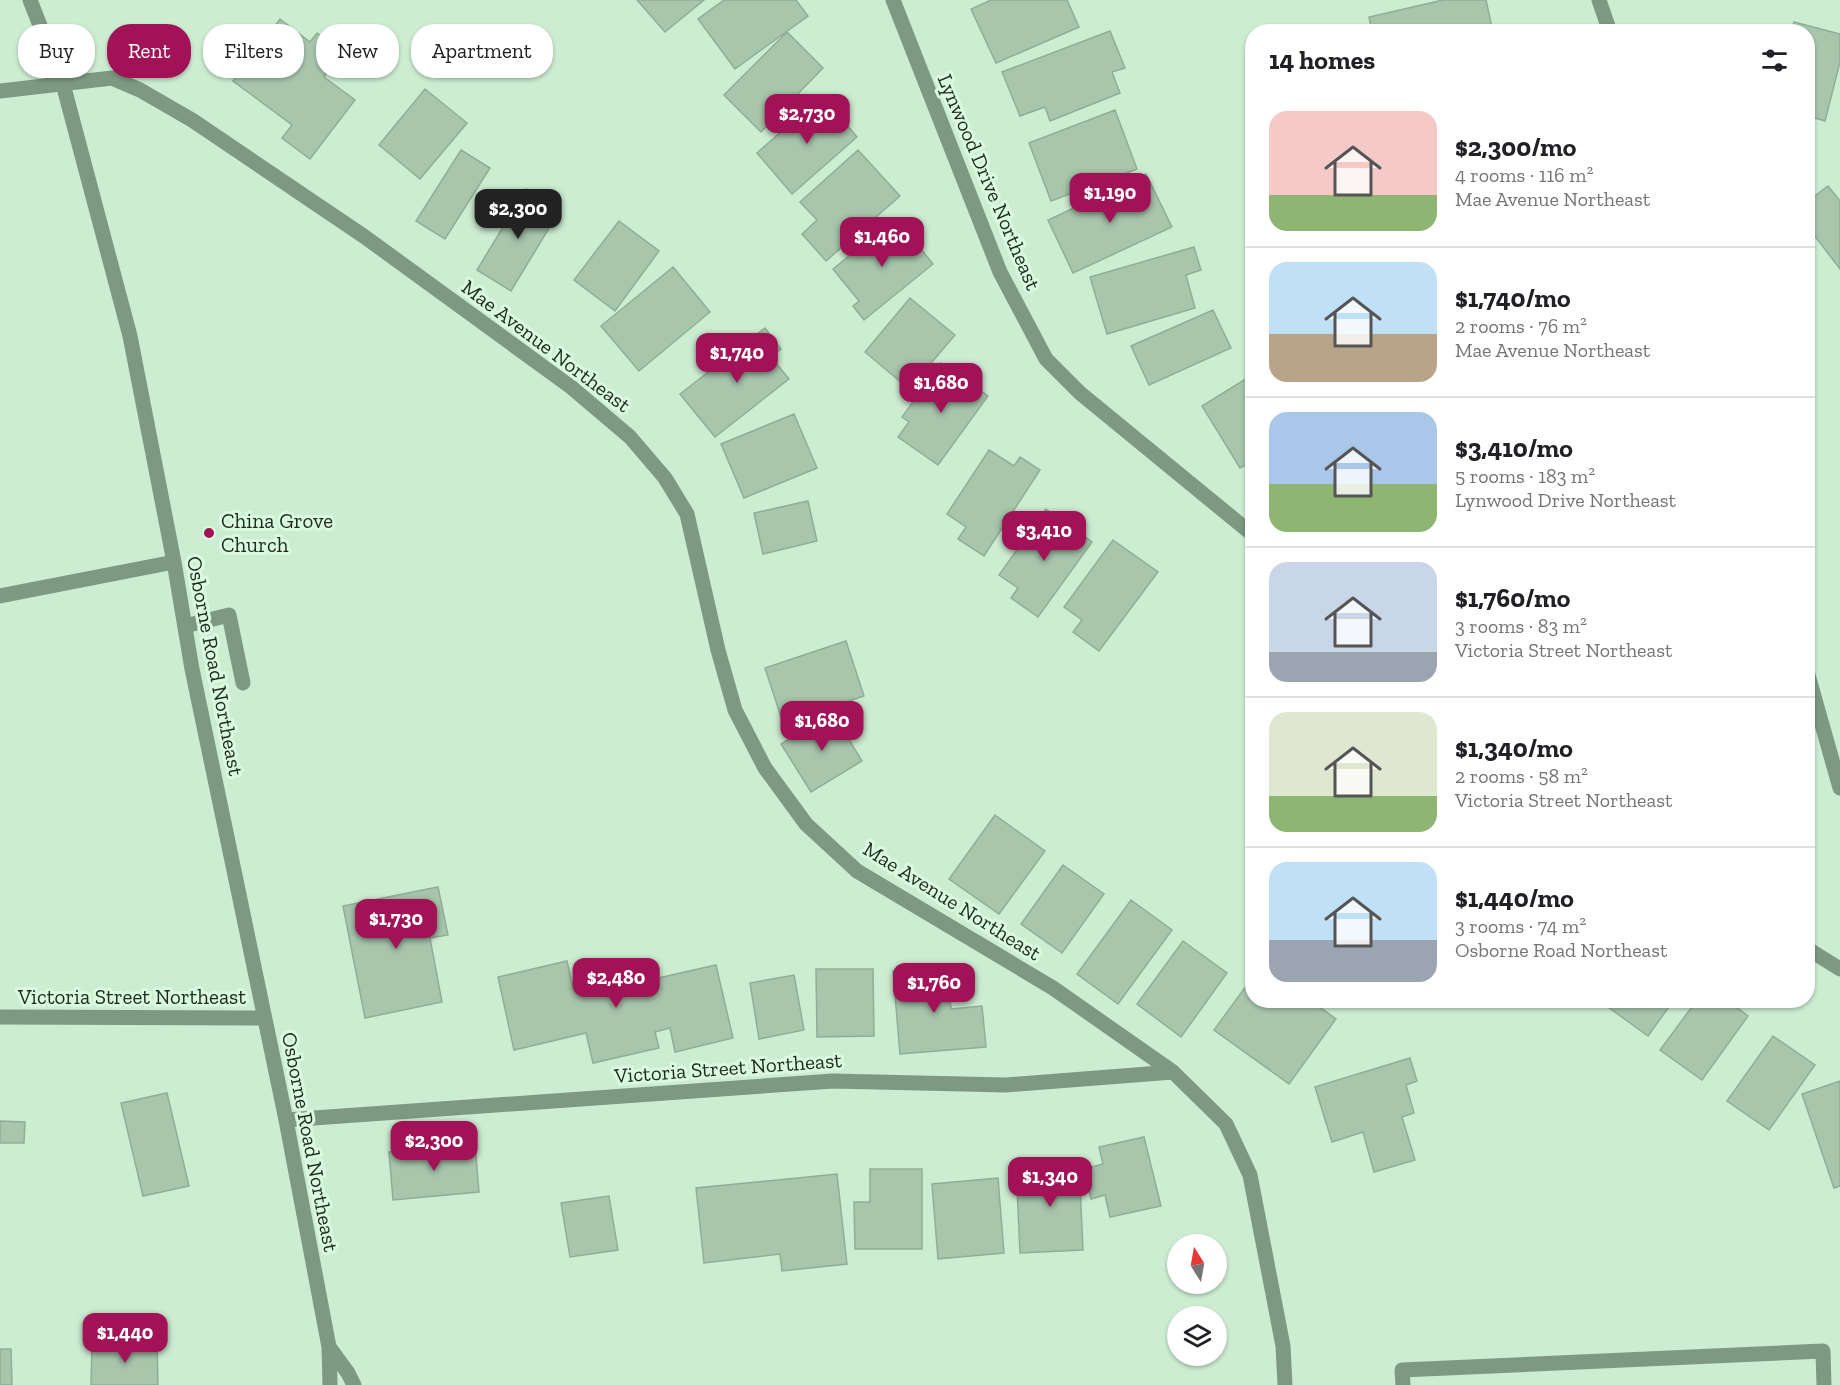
<!DOCTYPE html>
<html lang="en">
<head>
<meta charset="utf-8">
<style>
	body { margin:0; font-family:"Zilla Slab",serif; background:#f6f6f6; color:#202124; height:100vh; display:flex; flex-direction:column; font-size:22px; white-space:nowrap }
	* { box-sizing:border-box; margin:0 }
	p { font-size:20px; color:#757577 }
	.icon { flex:none; width:33px; height:33px; fill:none; stroke:currentColor; stroke-width:2; stroke-linecap:round; stroke-linejoin:round }
	.map { position:relative; flex:1; overflow:hidden }
	.sheet { position:absolute; left:1245px; top:24px; width:570px; height:984px; display:flex; flex-direction:column; background:#fff; border-radius:24px; box-shadow:0 2px 4px #0004 }
	.sheet>* { flex:none }
	.banner { position:absolute; left:18px; top:24px; width:570px; height:54px; display:flex; gap:12px }
	.needle { width:39px; rotate:349deg }
	.fabs { position:absolute; left:1167px; top:1234px; display:grid; gap:12px }
	.fabs a { display:grid; place-items:center; width:60px; height:60px; border-radius:50%; background:#fff; box-shadow:0 2px 4px #0004; font-size:30px }
	.price { position:absolute; translate:-50% -51px; padding:0 14px; border-radius:12px; background:#a21257; color:#fff; font-size:20px; line-height:39px; filter:drop-shadow(0 2px 3px #0008) }
	.price::after { content:''; position:absolute; left:50%; top:36px; width:18px; height:14px; margin-left:-9px; background:inherit; clip-path:polygon(0 0,100% 0,50% 100%) }
	.price.on { background:#222; color:#fff }
	ul { padding:0; list-style:none }
	li { display:flex; align-items:center; gap:18px; height:150px; padding:0 24px }
	li+li { border-top:2px solid #e0e0e0 }
	li span { display:grid; place-items:center; flex:none; width:168px; height:120px; border-radius:18px; color:#555 }
	li>.icon { margin-inline-start:auto }
	span .icon { width:72px; height:72px; fill:#fffc; stroke-width:1 }
	li b { font-size:26px }
	h2 { display:flex; justify-content:space-between; align-items:center; height:72px; padding:0 24px; font-size:26px }
	.chip { padding:0 21px; border-radius:24px; background:#fff; box-shadow:0 2px 4px #0004; font-size:21px; line-height:54px }
	.chip.on { background:#a21257; color:#fff }
	.map>svg:first-child { display:block }
	.building { fill:#a7c6ac; stroke:#90ae95; stroke-width:1.5 }
	.lines { fill:none; stroke-linecap:round; stroke-linejoin:round }
	.lane { stroke:#7e9982; stroke-width:15 }
	.street { stroke:#7e9982; stroke-width:15 }
	.poi-dot { fill:#a21257; stroke:#dafadf; stroke-width:2 }
	.labels { text-anchor:middle; stroke-width:6; stroke-linejoin:round; paint-order:stroke }
	.street-label { font-size:21px; fill:#1e2a20; stroke:#dafadf }
	.poi-label { font-size:21px; fill:#1e2a20; stroke:#dafadf; text-anchor:start }
</style>
</head>
<body>
<div class="map">
<svg width="1840" height="1385" viewBox="0 0 1840 1385">
	<rect width="100%" height="100%" fill="#cdedd2"/>
	<path class="building" d="M637 0H704L665 32Z
		M724 0H796L808 16 735 69 698 19Z
		M991 0H1067L1079 27 996 63 971 9Z
		M1443 0H1486L1493 32H1372L1369 17Z
		M280 19 310 42 317 33 343 52 324 77 355 100 310 159 282 138 292 125 233 81Z
		M1794 22 1840 34V62L1825 121 1808 116V32H1791Z
		M1110 31 1125 68 1112 72 1120 93 1050 121 1045 107 1020 116 1002 72Z
		M787 32 823 68 761 132 724 95Z
		M425 89 467 123 420 179 379 145Z
		M822 96 857 137 792 194 757 153Z
		M1115 110 1137 169 1051 201 1029 143Z
		M461 150 490 168 445 239 416 221Z
		M858 150 900 196 826 261 802 234 817 220 800 202Z
		M1146 174 1172 227 1073 273 1048 220Z
		M1828 186 1840 201V269L1808 227V201Z
		M526 189 560 210 511 291 477 270Z
		M896 218 933 264 864 320 853 306 859 301 833 269Z
		M619 221 659 251 615 311 574 280Z
		M1194 247 1201 270 1186 275 1195 308 1107 334 1090 277Z
		M673 267 710 312 639 371 601 326Z
		M910 298 955 335 909 389 865 352Z
		M1213 310 1231 348 1149 385 1131 346Z
		M765 328 781 349 771 357 789 379 715 437 680 394Z
		M941 363 988 396 938 465 898 437 909 422 902 417Z
		M1252 375V461L1240 468 1202 406Z
		M794 414 817 468 744 498 721 444Z
		M989 450 1014 466 1020 457 1040 470 984 556 958 539 966 527 947 514Z
		M808 501 817 541 763 554 754 513Z
		M1046 509 1092 542 1038 617 1011 598 1018 588 999 575Z
		M1113 540 1158 572 1099 651 1073 632 1082 620 1064 607Z
		M846 641 864 696 783 723 765 668Z
		M833 713 862 761 811 792 781 744Z
		M995 815 1045 851 999 914 949 879Z
		M1063 865 1104 894 1062 953 1021 924Z
		M438 887 448 935 430 938 442 1002 365 1018 343 906Z
		M1131 900 1172 930 1118 1004 1077 974Z
		M1183 941 1227 973 1181 1037 1137 1004Z
		M567 961 573 988 612 979 610 967 640 961 645 981 716 965 733 1038 675 1052 670 1028 655 1032 659 1048 593 1063 586 1033 514 1050 498 977Z
		M947 966 951 1009 982 1006 986 1047 900 1054 893 971Z
		M816 969H873L874 1036 817 1037Z
		M794 975 804 1030 759 1039 750 983Z
		M1252 978V1000H1310L1336 1019 1289 1084 1214 1030Z
		M1612 1000H1674L1648 1036 1608 1007Z
		M1697 1000H1727L1748 1016 1702 1080 1660 1050Z
		M1773 1036 1815 1065 1769 1130 1727 1101Z
		M1410 1058 1417 1081 1406 1085 1414 1113 1402 1117 1415 1160 1374 1172 1363 1132 1332 1142 1315 1087Z
		M1840 1081V1186L1834 1188 1802 1094Z
		M167 1093 189 1186 143 1196 121 1103Z
		M0 1121 25 1122 24 1143H0Z
		M1144 1137 1161 1206 1110 1217 1105 1195 1091 1199 1084 1169 1103 1164 1099 1147Z
		M475 1144 479 1192 393 1200 389 1152Z
		M1079 1163 1083 1250 1020 1253 1016 1166Z
		M870 1169H922V1249H855L854 1202H870Z
		M837 1174 847 1264 782 1271 780 1254 704 1263 696 1188Z
		M998 1178 1004 1253 938 1259 932 1184Z
		M609 1196 618 1250 570 1257 561 1203Z
		M157 1342 158 1385H91L92 1343Z
		M0 1349H11L12 1385H0Z"/>
	<g class="lines">
		<path class="lane" d="M185 626 229 615 243 683
			M1403 1385 1402 1370 1823 1351 1824 1385"/>
		<path class="street" d="M30 0 63 84 130 336 174 562 192 669 286 1120 329 1347 330 1385
			M893 0 1000 272 1046 359 1080 393 1252 534
			M1599 0 1610 32
			M0 91 112 78 140 90 192 120 365 237 571 387 630 437 665 478 687 514 718 650 735 710 765 768 806 824 857 871 1053 988 1173 1072 1226 1124 1250 1175 1283 1346 1285 1385
			M0 596 174 562
			M1808 675 1840 788
			M1808 949 1840 969
			M0 1017 264 1018
			M286 1120 833 1081 1006 1085 1173 1072
			M329 1347 348 1373 354 1385"/>
	</g>
	<circle class="poi-dot" cx="209" cy="533" r="6"/>
	<g class="labels">
		<g class="street-label">
			<text transform="translate(989 182) rotate(67)" y="7">Lynwood Drive Northeast</text>
			<text transform="translate(546 346) rotate(37)" y="7">Mae Avenue Northeast</text>
			<text transform="translate(215 666) rotate(79)" y="7">Osborne Road Northeast</text>
			<text transform="translate(952 901) rotate(32)" y="7">Mae Avenue Northeast</text>
			<text x="132" y="1004">Victoria Street Northeast</text>
			<text transform="translate(728 1068) rotate(-4)" y="7">Victoria Street Northeast</text>
			<text transform="translate(310 1142) rotate(79)" y="7">Osborne Road Northeast</text>
		</g>
		<g class="poi-label">
			<text x="221" y="528">China Grove<tspan x="221" dy="24">Church</tspan></text>
		</g>
	</g>
</svg>
<div class="fabs">
<a><svg class="needle" viewBox="-14 -14 28 28"><path d="M0-13l5 13h-10z" fill="#e53935"/><path d="M0 13l5-13h-10z" fill="#757577"/></svg></a>
<a><svg class="icon" aria-label="layers" viewBox="0 0 24 24"><path d="M12 4l9 5-9 5-9-5zM3 14l9 5 9-5"/></svg></a>
</div>
<b class="price" style="left:807px;top:145px">$2,730</b>
<b class="price" style="left:1110px;top:224px">$1,190</b>
<b class="price on" style="left:518px;top:240px">$2,300</b>
<b class="price" style="left:882px;top:268px">$1,460</b>
<b class="price" style="left:737px;top:384px">$1,740</b>
<b class="price" style="left:941px;top:414px">$1,680</b>
<b class="price" style="left:1044px;top:562px">$3,410</b>
<b class="price" style="left:822px;top:752px">$1,680</b>
<b class="price" style="left:396px;top:950px">$1,730</b>
<b class="price" style="left:616px;top:1009px">$2,480</b>
<b class="price" style="left:934px;top:1014px">$1,760</b>
<b class="price" style="left:434px;top:1172px">$2,300</b>
<b class="price" style="left:1050px;top:1208px">$1,340</b>
<b class="price" style="left:125px;top:1364px">$1,440</b>
<div class="banner">
<a class="chip">Buy</a>
<a class="chip on">Rent</a>
<a class="chip">Filters</a>
<a class="chip">New</a>
<a class="chip">Apartment</a>
</div>
<section class="sheet">
<h2>14 homes<svg class="icon" aria-label="filters" viewBox="0 0 24 24"><path d="M4 7h16M4 17h16"/><circle cx="9" cy="7" r="2"/><circle cx="15" cy="17" r="2"/></svg></h2>
<ul>
<li><span style="background:linear-gradient(#f6c9c9 70%,#8fb573 0)"><svg class="icon" aria-label="home" viewBox="0 0 24 24"><path d="M3 11l9-7 9 7M6 9v11h12V9"/></svg></span><div><b>$2,300/mo</b><p>4 rooms · 116 m²</p><p>Mae Avenue Northeast</p></div></li>
<li><span style="background:linear-gradient(#bfe0f5 60%,#b9a48a 0)"><svg class="icon" aria-label="home" viewBox="0 0 24 24"><path d="M3 11l9-7 9 7M6 9v11h12V9"/></svg></span><div><b>$1,740/mo</b><p>2 rooms · 76 m²</p><p>Mae Avenue Northeast</p></div></li>
<li><span style="background:linear-gradient(#a9c7e8 60%,#8fb573 0)"><svg class="icon" aria-label="home" viewBox="0 0 24 24"><path d="M3 11l9-7 9 7M6 9v11h12V9"/></svg></span><div><b>$3,410/mo</b><p>5 rooms · 183 m²</p><p>Lynwood Drive Northeast</p></div></li>
<li><span style="background:linear-gradient(#c9d6e8 75%,#9aa5b1 0)"><svg class="icon" aria-label="home" viewBox="0 0 24 24"><path d="M3 11l9-7 9 7M6 9v11h12V9"/></svg></span><div><b>$1,760/mo</b><p>3 rooms · 83 m²</p><p>Victoria Street Northeast</p></div></li>
<li><span style="background:linear-gradient(#dfe7d0 70%,#8fb573 0)"><svg class="icon" aria-label="home" viewBox="0 0 24 24"><path d="M3 11l9-7 9 7M6 9v11h12V9"/></svg></span><div><b>$1,340/mo</b><p>2 rooms · 58 m²</p><p>Victoria Street Northeast</p></div></li>
<li><span style="background:linear-gradient(#bfe0f5 65%,#9aa5b1 0)"><svg class="icon" aria-label="home" viewBox="0 0 24 24"><path d="M3 11l9-7 9 7M6 9v11h12V9"/></svg></span><div><b>$1,440/mo</b><p>3 rooms · 74 m²</p><p>Osborne Road Northeast</p></div></li>
</ul>
</section>
</div>
</body>
</html>
